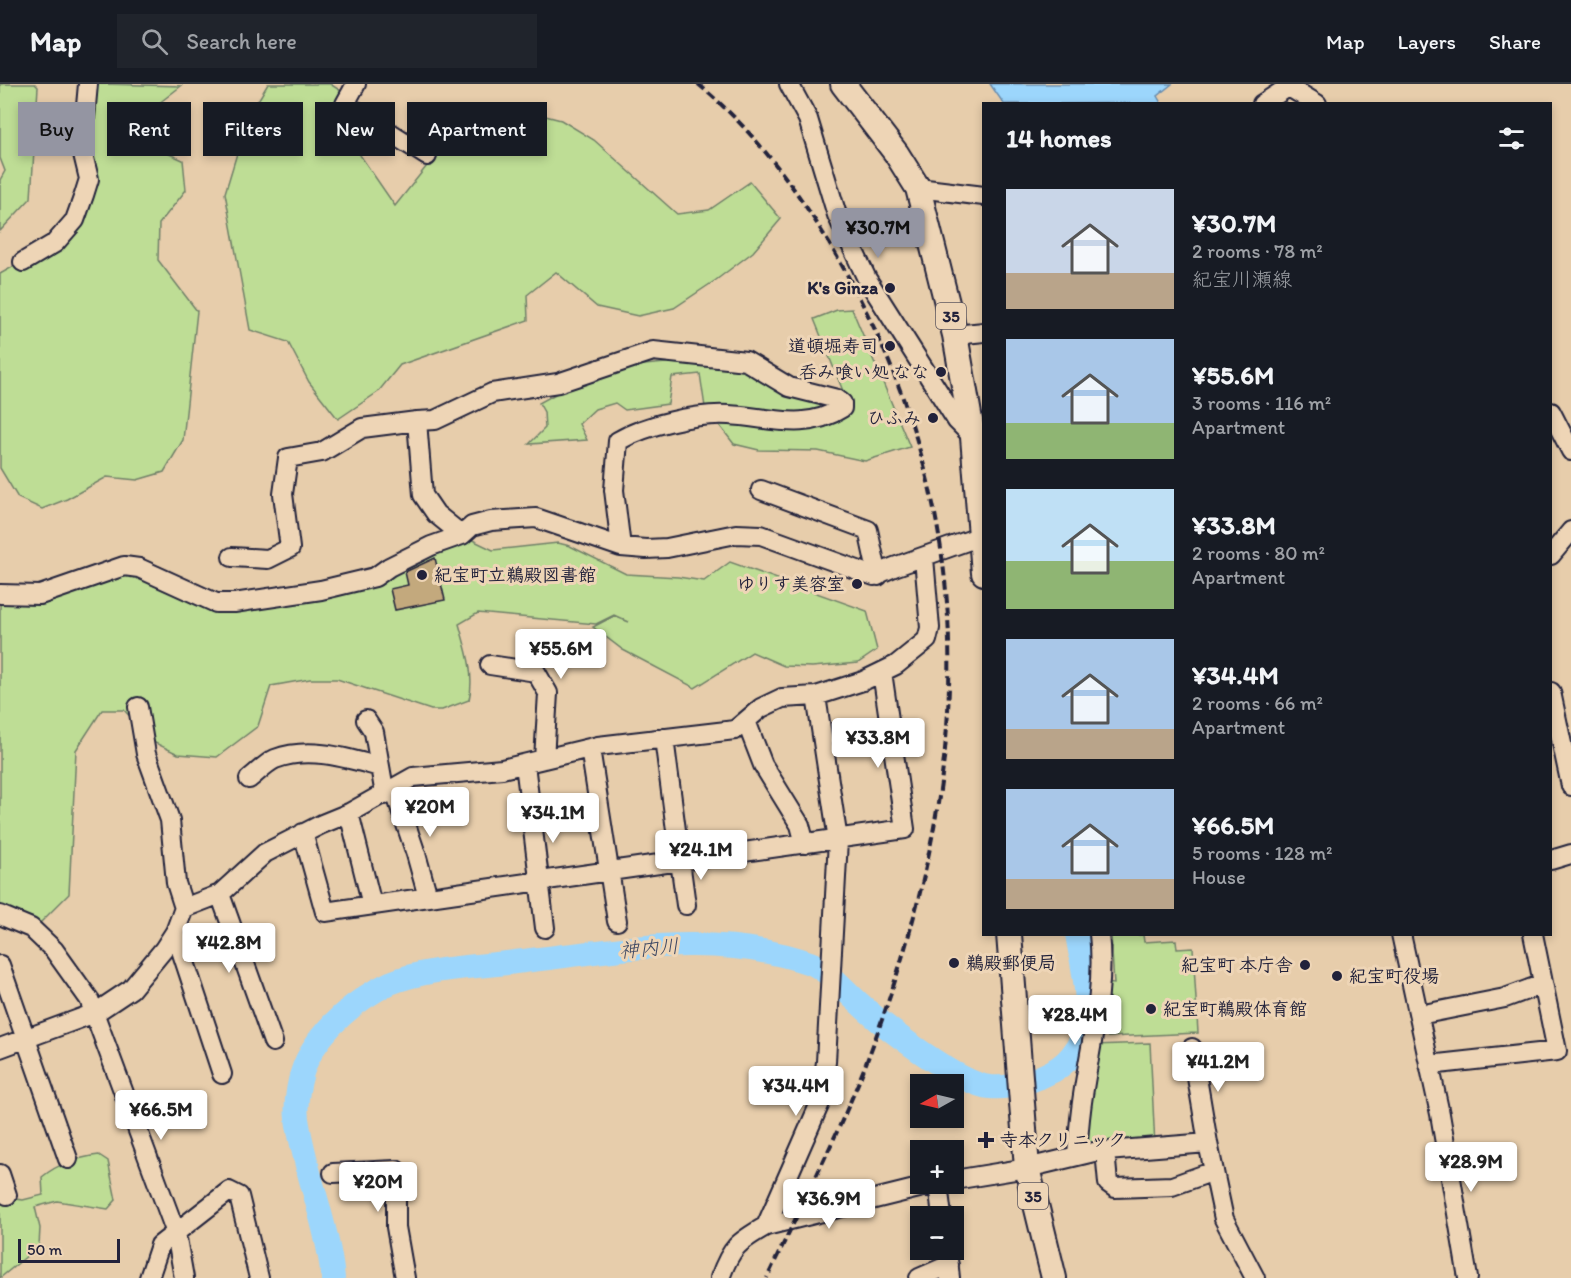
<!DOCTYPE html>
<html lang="en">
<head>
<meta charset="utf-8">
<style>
	body { margin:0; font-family:Itim,"Klee One",sans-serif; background:#20242c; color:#f1f3f6; height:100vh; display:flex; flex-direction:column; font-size:22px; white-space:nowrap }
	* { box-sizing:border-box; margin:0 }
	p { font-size:20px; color:#9ea1a6 }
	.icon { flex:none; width:33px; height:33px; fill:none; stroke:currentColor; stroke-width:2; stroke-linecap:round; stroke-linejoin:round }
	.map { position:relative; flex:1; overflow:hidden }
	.side { position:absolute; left:982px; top:18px; width:570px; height:834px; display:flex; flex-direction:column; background:#171b24; border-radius:0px; box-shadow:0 3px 9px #0003 }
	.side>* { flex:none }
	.banner { position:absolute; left:18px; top:18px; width:570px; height:54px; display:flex; gap:12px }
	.needle { width:39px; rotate:262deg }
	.tools { position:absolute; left:910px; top:990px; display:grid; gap:12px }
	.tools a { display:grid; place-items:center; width:54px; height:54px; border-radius:0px; background:#171b24; box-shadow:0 3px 9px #0003; font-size:30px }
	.scale { position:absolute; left:18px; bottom:15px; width:102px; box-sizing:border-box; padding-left:6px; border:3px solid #22223b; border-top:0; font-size:16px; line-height:21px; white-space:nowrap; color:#22223b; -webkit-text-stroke:4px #eed5b6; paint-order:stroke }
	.price { position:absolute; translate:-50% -51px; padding:0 14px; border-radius:6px; background:#fff; color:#222; font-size:20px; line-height:39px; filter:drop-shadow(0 2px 3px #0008) }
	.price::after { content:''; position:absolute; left:50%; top:36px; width:18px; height:14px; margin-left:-9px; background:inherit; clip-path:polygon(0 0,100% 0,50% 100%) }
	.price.current { background:#9495a2; color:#111 }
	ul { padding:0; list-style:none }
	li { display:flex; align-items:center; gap:18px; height:150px; padding:0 24px }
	li span { display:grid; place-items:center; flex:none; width:168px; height:120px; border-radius:0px; color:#555 }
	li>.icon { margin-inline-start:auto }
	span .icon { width:72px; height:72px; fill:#fffc; stroke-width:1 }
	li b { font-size:26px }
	h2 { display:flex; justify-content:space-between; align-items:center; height:72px; padding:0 24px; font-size:26px }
	.chip { padding:0 21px; border-radius:0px; background:#171b24; box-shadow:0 3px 9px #0003; font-size:21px; line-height:54px }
	.chip.current { background:#9495a2; color:#111 }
	header { display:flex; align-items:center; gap:36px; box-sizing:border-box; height:84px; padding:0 30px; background:#171b24; border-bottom:2px solid #363941 }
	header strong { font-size:28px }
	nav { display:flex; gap:33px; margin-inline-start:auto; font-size:21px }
	.search { width:420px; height:54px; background:#20242c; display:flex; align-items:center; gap:15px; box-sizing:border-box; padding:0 21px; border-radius:0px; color:#9ea1a6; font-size:22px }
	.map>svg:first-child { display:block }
	.green { fill:#bedd95; stroke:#708068; stroke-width:1.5 }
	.water { fill:#9cd6fc; stroke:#6b8eaf; stroke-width:1.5 }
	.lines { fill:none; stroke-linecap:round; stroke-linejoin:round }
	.river { stroke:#9cd6fc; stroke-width:24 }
	.building { fill:#c3a97d; stroke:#22223b; stroke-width:1.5 }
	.minor-casing { stroke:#22223b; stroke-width:22 }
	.major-casing { stroke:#22223b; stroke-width:28 }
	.minor { stroke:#eed5b6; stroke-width:18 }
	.major { stroke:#eed5b6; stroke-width:24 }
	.rail { stroke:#22223b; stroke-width:4; stroke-dasharray:9 4.5; stroke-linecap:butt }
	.poi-dot { fill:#22223b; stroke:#eed5b6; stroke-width:2 }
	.labels { text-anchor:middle; stroke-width:6; stroke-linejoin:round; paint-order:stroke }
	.shield { fill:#eed5b6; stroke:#5f5860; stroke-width:1.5 }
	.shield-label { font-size:16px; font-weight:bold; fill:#22223b }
	.poi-label { font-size:18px; font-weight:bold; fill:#22223b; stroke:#eed5b6; text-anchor:end }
	.water-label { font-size:20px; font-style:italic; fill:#3a4662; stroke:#eed5b6 }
</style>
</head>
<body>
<header>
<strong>Map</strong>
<div class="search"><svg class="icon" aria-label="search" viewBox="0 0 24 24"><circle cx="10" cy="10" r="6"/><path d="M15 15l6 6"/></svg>Search here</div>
<nav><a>Map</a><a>Layers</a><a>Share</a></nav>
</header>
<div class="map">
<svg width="1571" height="1194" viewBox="0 0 1571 1194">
	<rect width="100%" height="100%" fill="#e7cdab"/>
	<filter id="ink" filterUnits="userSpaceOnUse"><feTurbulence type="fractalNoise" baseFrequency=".0167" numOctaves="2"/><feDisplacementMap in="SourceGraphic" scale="12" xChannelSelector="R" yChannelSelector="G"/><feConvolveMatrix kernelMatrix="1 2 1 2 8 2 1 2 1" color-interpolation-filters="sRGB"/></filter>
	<g filter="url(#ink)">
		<path class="green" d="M0 0H35L38 3 31 114 0 147V96L5 87 0 74Z
			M102 0 181 2 149 27 151 62 183 76 186 106 159 140 158 176 197 227 183 356 164 388 137 396 107 393 67 415 42 425 18 414 0 384V190L55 159 89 95 88 2Z
			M268 0H330L357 17 360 71 395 122 442 63 475 35 501 30 534 29 561 36 594 56 677 130 709 126 750 98 781 135 753 168 716 196 674 224 638 232 597 223 556 188 527 211 528 236 400 281 378 308 338 335 309 298 288 258 250 246 225 109 248 33Z
			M852 225 910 363 865 377 818 367 759 366 734 360 705 323 700 290 672 293 668 320 625 326 615 319 595 325 579 340 587 356 529 360 545 344 544 328 539 319 590 291 644 281 711 275 751 280 798 307H843L814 235 837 226Z
			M462 451 493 466 558 459 570 462 626 490 678 493 704 497 730 478 867 527 877 566 858 579 812 583 784 582 752 568 695 604 623 566 593 543 614 532 629 538 614 531 596 540 478 529 459 540C466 565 475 590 469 616L442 626H431L337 595H310L271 602 258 642 217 673 178 670 153 658 124 626H102L76 666 69 810 37 842 0 834V519L35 521 124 486 215 524 281 518Z
			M1111 851H1143L1144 858 1176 856 1177 865 1193 864 1198 949 1108 953 1105 899 1114 900Z
			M1150 959 1155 1063 1077 1072 1093 961Z
			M99 1071 108 1077 116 1116 108 1125 57 1117 35 1123 40 1144 39 1162 0 1194V1113L23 1116 43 1111 42 1093C59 1079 77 1074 99 1071Z"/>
		<path class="water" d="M990 0H1172L1157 12 1161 19 1004 20Z"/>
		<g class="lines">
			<path class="river" d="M333 1194C327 1138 305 1088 297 1035 295 1017 299 993 307 976 322 944 358 914 390 899 426 884 476 883 515 878 615 867 714 845 813 880 829 887 845 907 859 919 882 941 960 1001 990 1003 1012 1005 1034 997 1053 987 1103 959 1085 897 1077 850"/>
		</g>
		<path class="building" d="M435 474 445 516 395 526 390 505 408 501 405 488Z"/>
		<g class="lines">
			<g class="minor-casing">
				<path id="minor" d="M356 0 345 20 427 72
					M789 0 808 35 837 131 867 195 957 337 974 354
					M1289 3 1317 20
					M1262 20 1293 0
					M918 104 984 112
					M23 178 55 159 75 136 84 111 89 95 82 66 88 0
					M955 251 984 248
					M1551 328 1571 367
					M761 406 868 446 878 492
					M462 451 436 430 423 411 417 337 435 336 492 309 558 299 653 267 746 277 789 303 837 315 842 319V324C805 348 769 333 729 331 697 329 645 341 618 357L614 406 621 463
					M1551 471 1571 447
					M232 473 268 475 290 464 283 410 288 374 322 368 362 344 417 337
					M0 510 40 511 124 482 139 484 216 519H234L321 506 375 493 389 483 431 462 462 451 472 442 491 437 536 434 621 463 646 465 667 464 736 450 761 451 874 492 894 483 984 451
					M490 581 536 588 548 609 544 675
					M1551 608 1571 702
					M138 623 146 670 170 736 176 799 184 824
					M366 636 374 648 385 711
					M746 637 763 681 800 741 805 760
					M664 654 680 777 905 745 882 588
					M590 664 617 837
					M525 680 545 844
					M249 695C257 689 266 679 275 675 310 662 346 674 380 683
					M394 705 416 770 428 813
					M349 729 372 821
					M303 749 325 828 680 777 686 821
					M1551 776 1571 770
					M220 810 273 958
					M0 831 31 844 54 866 89 915 176 1149 184 1194
					M175 848 222 990
					M1401 850 1440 1030 1468 1194
					M0 881 68 1075
					M1419 931 1505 914 1543 900
					M0 964 95 929 131 905 164 865 175 848 184 824 220 810 265 769 322 740 349 729 413 693 502 685 598 662 735 646 761 624 782 614 816 612 863 597 896 581 927 556 930 544 924 474
					M1192 964 1208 1059 1224 1135 1255 1194
					M1429 981 1557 967 1533 850
					M1105 1067 1108 1099 1115 1104 1172 1102 1214 1087
					M1077 1072C1078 1057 1079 1041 1081 1026 1088 967 1106 910 1099 850
					M333 1089 396 1086V1143L405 1194
					M0 1090 7 1111
					M954 1096 1027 1084 1094 1068 1208 1059
					M938 1100 942 1132
					M766 1142 820 1019 826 978 838 756 816 612
					M947 1166 950 1194
					M149 1194 160 1161 229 1107 239 1112 259 1194
					M720 1194C731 1163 738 1158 766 1142L935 1100
					M919 1194 949 1181"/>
			</g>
			<g class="major-casing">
				<path id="major" d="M843 0 896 69 918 104 955 251 973 353 984 489
					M1009 850 1027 1084 1054 1194"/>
			</g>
			<use href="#minor" class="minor"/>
			<use href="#major" class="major"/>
			<path class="rail" d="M698 0C770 59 826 146 867 229 988 478 964 716 870 969 841 1046 802 1120 767 1194"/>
		</g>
	</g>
	<g class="poi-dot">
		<circle cx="890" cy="204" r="6"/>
		<circle cx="890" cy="262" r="6"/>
		<circle cx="941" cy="288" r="6"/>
		<circle cx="933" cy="334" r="6"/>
		<circle cx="422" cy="491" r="6"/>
		<circle cx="857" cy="500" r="6"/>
		<circle cx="954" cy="879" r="6"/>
		<circle cx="1305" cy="881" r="6"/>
		<circle cx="1337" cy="892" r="6"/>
		<circle cx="1151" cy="925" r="6"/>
		<path d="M983 1047h6v6h6v6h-6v6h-6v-6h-6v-6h6z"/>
	</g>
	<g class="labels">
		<g class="shield">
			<rect x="936" y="219" width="30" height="26" rx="4.5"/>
			<rect x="1018" y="1099" width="30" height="26" rx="4.5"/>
		</g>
		<g class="shield-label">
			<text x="951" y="238">35</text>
			<text x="1033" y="1118">35</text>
		</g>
		<g class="poi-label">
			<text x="878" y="210">K's Ginza</text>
			<text x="878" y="268">道頓堀寿司</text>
			<text x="929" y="294">呑み喰い処 なな</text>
			<text x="921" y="340">ひふみ</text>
			<text x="434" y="497" text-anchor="start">紀宝町立鵜殿図書館</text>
			<text x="845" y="506">ゆりす美容室</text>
			<text x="966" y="885" text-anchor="start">鵜殿郵便局</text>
			<text x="1293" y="887">紀宝町 本庁舎</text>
			<text x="1349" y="898" text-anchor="start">紀宝町役場</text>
			<text x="1163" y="931" text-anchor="start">紀宝町鵜殿体育館</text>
			<text x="1000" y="1062" text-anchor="start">寺本クリニック</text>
		</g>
		<g class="water-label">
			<text transform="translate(649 864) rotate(-5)" y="7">神内川</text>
		</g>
	</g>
</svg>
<div class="tools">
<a><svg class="needle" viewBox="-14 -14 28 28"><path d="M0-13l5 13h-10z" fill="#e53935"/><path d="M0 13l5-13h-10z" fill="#9ea1a6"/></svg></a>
<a>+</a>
<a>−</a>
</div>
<div class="scale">50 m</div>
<b class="price current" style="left:878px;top:175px">¥30.7M</b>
<b class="price" style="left:561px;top:596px">¥55.6M</b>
<b class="price" style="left:878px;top:685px">¥33.8M</b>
<b class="price" style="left:430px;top:754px">¥20M</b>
<b class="price" style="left:553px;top:760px">¥34.1M</b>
<b class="price" style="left:701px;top:797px">¥24.1M</b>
<b class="price" style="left:229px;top:890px">¥42.8M</b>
<b class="price" style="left:1075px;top:962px">¥28.4M</b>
<b class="price" style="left:1218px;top:1009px">¥41.2M</b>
<b class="price" style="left:796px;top:1033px">¥34.4M</b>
<b class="price" style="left:161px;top:1057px">¥66.5M</b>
<b class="price" style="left:1471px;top:1109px">¥28.9M</b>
<b class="price" style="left:378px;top:1129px">¥20M</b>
<b class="price" style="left:829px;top:1146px">¥36.9M</b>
<div class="banner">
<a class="chip current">Buy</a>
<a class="chip">Rent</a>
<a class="chip">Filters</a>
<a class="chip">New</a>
<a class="chip">Apartment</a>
</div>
<section class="side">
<h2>14 homes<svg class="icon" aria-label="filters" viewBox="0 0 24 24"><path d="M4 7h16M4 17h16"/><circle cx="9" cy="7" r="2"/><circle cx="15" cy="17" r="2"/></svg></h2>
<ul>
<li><span style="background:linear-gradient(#c9d6e8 70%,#b9a48a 0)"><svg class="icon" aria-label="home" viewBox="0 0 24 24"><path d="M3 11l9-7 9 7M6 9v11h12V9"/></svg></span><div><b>¥30.7M</b><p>2 rooms · 78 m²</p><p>紀宝川瀬線</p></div></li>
<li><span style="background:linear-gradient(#a9c7e8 70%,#8fb573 0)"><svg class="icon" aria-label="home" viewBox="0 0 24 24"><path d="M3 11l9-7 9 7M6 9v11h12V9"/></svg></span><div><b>¥55.6M</b><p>3 rooms · 116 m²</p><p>Apartment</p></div></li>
<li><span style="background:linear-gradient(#bfe0f5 60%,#8fb573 0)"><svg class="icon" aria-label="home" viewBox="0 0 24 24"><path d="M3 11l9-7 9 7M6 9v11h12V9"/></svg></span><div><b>¥33.8M</b><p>2 rooms · 80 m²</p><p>Apartment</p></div></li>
<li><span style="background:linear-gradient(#a9c7e8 75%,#b9a48a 0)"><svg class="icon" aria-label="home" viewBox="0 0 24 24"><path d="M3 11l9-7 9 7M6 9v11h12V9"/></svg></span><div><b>¥34.4M</b><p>2 rooms · 66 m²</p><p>Apartment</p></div></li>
<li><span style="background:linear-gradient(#a9c7e8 75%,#b9a48a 0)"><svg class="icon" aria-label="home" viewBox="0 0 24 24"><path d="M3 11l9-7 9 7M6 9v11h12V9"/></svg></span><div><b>¥66.5M</b><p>5 rooms · 128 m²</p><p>House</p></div></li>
</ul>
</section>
</div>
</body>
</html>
